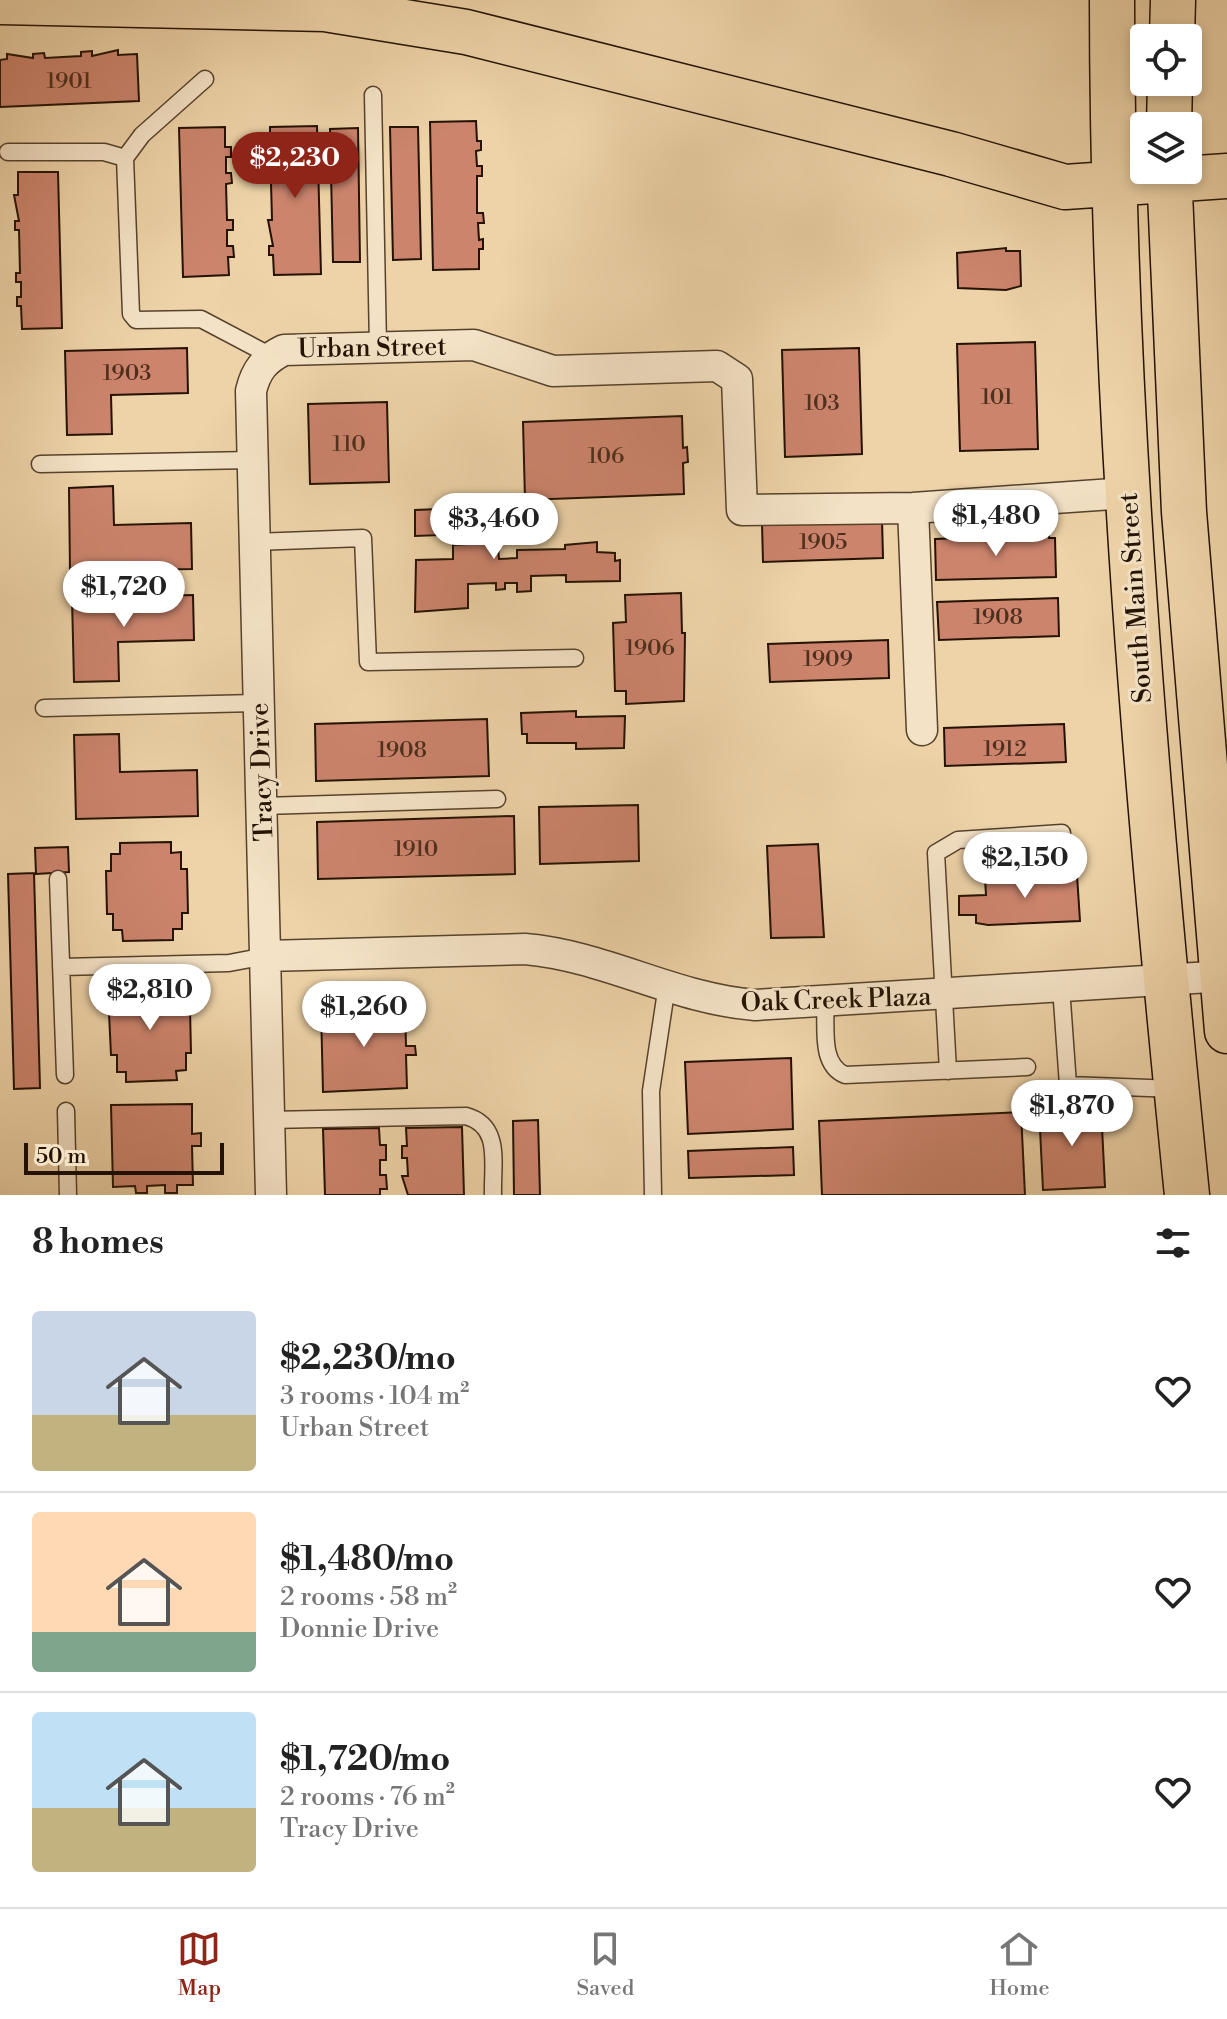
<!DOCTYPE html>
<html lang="en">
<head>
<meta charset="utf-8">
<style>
	body { margin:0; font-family:"Libre Bodoni",serif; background:#f2f2f2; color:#222; height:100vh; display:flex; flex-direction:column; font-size:30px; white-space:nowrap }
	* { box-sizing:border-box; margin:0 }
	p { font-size:26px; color:#767676 }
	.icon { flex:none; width:44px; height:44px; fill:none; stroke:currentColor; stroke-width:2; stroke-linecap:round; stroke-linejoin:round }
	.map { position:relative; height:1195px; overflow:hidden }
	.panel { display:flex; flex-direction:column; background:#fff; flex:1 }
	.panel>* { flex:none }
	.tools { position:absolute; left:1130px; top:24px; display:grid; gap:16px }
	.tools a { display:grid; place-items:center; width:72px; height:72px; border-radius:8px; background:#fff; box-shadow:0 4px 12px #0003; font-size:40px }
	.scale { position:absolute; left:24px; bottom:20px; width:200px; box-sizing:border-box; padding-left:8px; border:4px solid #241202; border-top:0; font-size:22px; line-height:28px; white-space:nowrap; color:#241202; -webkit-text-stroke:6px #f4e2c6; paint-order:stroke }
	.price { position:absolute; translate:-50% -68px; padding:0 18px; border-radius:28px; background:#fff; color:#222; font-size:26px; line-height:52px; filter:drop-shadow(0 2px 4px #0008) }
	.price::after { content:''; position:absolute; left:50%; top:48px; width:24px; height:18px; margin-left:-12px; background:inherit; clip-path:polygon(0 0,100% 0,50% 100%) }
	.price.active { background:#8f2418; color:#fff }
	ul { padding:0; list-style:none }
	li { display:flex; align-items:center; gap:24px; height:200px; padding:0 32px }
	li+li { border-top:2px solid #e0e0e0 }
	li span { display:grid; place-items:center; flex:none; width:224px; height:160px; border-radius:8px; color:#555 }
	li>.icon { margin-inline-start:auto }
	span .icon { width:96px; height:96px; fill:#fffc; stroke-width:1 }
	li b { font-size:34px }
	h2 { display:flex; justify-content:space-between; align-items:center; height:96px; padding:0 32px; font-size:34px }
	.tabs { display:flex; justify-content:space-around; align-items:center; height:112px; border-top:2px solid #e0e0e0; background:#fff; font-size:22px; color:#767676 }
	.tabs a { display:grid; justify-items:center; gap:4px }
	.tabs .active { color:#8f2418 }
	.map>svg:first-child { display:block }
	.building { fill:#cc846d; stroke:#241202; stroke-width:2 }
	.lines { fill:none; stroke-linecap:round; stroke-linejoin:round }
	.lane-casing { stroke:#56422c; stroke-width:19 }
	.street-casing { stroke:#56422c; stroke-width:33 }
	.highway-casing { stroke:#241202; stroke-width:47 }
	.lane { stroke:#f4e2c6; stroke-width:16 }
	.street { stroke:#f4e2c6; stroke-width:30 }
	.highway { stroke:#eed3a8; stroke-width:44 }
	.labels { text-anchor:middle; stroke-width:6; stroke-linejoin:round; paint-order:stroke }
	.number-label { font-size:22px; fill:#4e2e1d }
	.street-label { font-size:26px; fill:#241202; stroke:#f4e2c6 }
</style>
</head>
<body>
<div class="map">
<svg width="1227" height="1195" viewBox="0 0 1227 1195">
	<rect width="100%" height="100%" fill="#eed3a8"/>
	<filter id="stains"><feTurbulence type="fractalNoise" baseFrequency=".0025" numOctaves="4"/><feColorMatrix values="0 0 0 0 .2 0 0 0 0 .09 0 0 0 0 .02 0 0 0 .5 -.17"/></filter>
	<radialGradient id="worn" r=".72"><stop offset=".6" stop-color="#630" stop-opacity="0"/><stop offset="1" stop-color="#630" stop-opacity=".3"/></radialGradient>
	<path class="building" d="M118 50V55L137 54 139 101 0 107V60L7 59V54L33 58V54L44 53 45 58 81 56V52L92 51V56Z
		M476 121 477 141H481V150L476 151 477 166H482V176H477V213H483L484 223H478L479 240 483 239V249H479V269L433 270 430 122Z
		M317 126 321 274 274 275 273 255H269V246H273L268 220H272L271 183H267L266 172H271L266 146H270V127Z
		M225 127V147H231V157H226V173H231L232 183 226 184 227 220H233V230H227V246H233L234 257H228L229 275 183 277 179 128Z
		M390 127H418L421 259 393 260Z
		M358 128 360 262H333L330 129Z
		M18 172H58L62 328 22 329 21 306H17V297H21V282H16V273H20L19 230H15V221H19L14 195H18Z
		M1006 248V251H1020L1021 286 1006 290 958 288 957 253Z
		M1035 342 1038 449 960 451 957 344Z
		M187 348 188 393 111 395 112 434 67 435 65 351Z
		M859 348 862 454 785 457 782 350Z
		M387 402 389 482 310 484 308 404Z
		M682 416 683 448 687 447 688 462 683 463 684 494 525 500 523 422Z
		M113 486 114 525 191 523 192 569 70 571 69 488Z
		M492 507V546H498L499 559 517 558V550L565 549V545L597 542V552L615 553V561L620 560V581L566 582V575L531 576V591L517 592V583H505V589L496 590V583L468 584V608L415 612 416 560 453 559V545L467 544V534L415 536V510Z
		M882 519 883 558 763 562 762 524Z
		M1049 535V538H1055L1056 577 936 580 935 539Z
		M681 593 682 633H685L684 701 626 704V691H615L613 623 626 622 625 595Z
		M193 595 194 640 118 642 119 681 74 682 72 598Z
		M1058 598 1059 636 939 640 937 602Z
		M888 640 889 678 770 682 768 644Z
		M576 711V717L625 716 624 748 576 749V743H527V734H522L521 713Z
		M487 719 489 776 316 781 315 724Z
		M1064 724 1066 762 945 766 944 728Z
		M119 734 120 772 197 770 198 816 76 819 74 735Z
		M638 805 639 861 540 864 539 807Z
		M514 816 515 874 318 879 317 822Z
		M171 842V853L181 852V869H187L188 913H182V929H173V940L123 941 122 930H113V914H107L106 871H111V854H120V843Z
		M818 844 824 937 771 938 767 846Z
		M68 847 69 872 36 874 35 848Z
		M1039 870V876L1077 875 1080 921 988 925 976 923V915H959V896L986 895 985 879 1024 877V871Z
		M34 873 40 1088 14 1089 8 874Z
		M174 982 175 993H184V1009H190L191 1053H186V1070L176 1071 177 1080 126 1082V1072H117V1055H111L109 1013 115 1012 114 995 124 994 123 984Z
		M405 1007 406 1046H415L416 1055H406L407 1088 323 1092 321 1009Z
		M791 1058 793 1129 688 1134 685 1062Z
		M192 1104V1134L201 1133V1146H192L193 1185H177V1193H165V1185L147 1186V1193H136L135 1186 113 1187 111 1105Z
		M1101 1107 1105 1187 1043 1190 1039 1109Z
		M1021 1112 1025 1195H822L819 1121Z
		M538 1120 540 1195H514L513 1121Z
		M462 1127 464 1195H408L402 1176H408L407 1158H402V1146H407L406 1128Z
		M379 1128 380 1145H386V1160H380V1175H386L387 1189H380V1195H325L323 1129Z
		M793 1147 794 1175 689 1178 688 1151Z"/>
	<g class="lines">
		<g class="lane-casing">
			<path id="lane" d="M205 79 142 135 125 158 131 314 136 320 201 319 271 356
				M373 95 378 346
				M8 152H104L125 158
				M40 464 252 460
				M254 542 363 538 368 662 575 658
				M44 708 259 703
				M263 806 497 799
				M58 879 65 1075
				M61 967 229 963 266 956
				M1061 987 1068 1085 1176 1089
				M825 1001C827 1026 819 1064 845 1075L1027 1067
				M948 1071 936 853 958 840 1062 833
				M66 1111 68 1195
				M269 1120 466 1116C502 1126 492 1164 493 1195
				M653 1195 651 1091 667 985"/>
		</g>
		<g class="street-casing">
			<path id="street" d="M913 508 922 730
				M266 956 525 949C606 956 675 999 755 1005L1227 976
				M271 1195 251 391C256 370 265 359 284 350L474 345 553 371 717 366 737 379 742 510 913 508 1127 493"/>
		</g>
		<g class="highway-casing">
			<path id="highway" d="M1112 0C1112 399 1147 798 1187 1195
				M0 2 325 9 466 32 951 154 1065 187 1227 176
				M1172 38 1173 0
				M1169 126 1170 82
				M1169 170 1184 512 1227 1031"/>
		</g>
		<use href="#lane" class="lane"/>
		<use href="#street" class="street"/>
		<use href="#highway" class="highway"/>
	</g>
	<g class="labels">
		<g class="number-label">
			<text x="69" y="88">1901</text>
			<text x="127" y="380">1903</text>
			<text x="997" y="404">101</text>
			<text x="822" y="410">103</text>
			<text x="349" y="451">110</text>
			<text x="606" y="463">106</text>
			<text x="823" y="549">1905</text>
			<text x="998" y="624">1908</text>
			<text x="650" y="655">1906</text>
			<text x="828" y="666">1909</text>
			<text x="1005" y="756">1912</text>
			<text x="402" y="757">1908</text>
			<text x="416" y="856">1910</text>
		</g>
		<g class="street-label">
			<text transform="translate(372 347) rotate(-1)" y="9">Urban Street</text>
			<text transform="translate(1135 598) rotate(-94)" y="9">South Main Street</text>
			<text transform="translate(261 772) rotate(-92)" y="9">Tracy Drive</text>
			<text transform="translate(836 999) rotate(-2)" y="9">Oak Creek Plaza</text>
		</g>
	</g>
	<rect width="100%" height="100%" filter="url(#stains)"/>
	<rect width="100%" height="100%" fill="url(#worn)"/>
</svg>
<div class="tools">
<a><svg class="icon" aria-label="locate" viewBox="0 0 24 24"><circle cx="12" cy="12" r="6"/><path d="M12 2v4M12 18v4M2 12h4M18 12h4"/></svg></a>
<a><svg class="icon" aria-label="layers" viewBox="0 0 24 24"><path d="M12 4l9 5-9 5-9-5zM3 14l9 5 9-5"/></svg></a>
</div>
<div class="scale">50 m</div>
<b class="price active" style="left:295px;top:200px">$2,230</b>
<b class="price" style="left:996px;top:558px">$1,480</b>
<b class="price" style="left:494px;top:561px">$3,460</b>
<b class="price" style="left:124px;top:629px">$1,720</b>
<b class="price" style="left:1025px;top:900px">$2,150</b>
<b class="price" style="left:150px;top:1032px">$2,810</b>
<b class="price" style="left:364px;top:1049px">$1,260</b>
<b class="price" style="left:1072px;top:1148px">$1,870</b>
</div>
<section class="panel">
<h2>8 homes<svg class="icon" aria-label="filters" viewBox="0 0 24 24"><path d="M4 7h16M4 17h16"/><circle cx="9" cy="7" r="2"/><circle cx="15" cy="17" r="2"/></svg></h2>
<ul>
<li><span style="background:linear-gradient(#c9d6e8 65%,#c2b280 0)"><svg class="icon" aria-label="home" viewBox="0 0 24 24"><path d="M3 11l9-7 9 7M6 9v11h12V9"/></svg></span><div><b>$2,230/mo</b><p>3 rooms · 104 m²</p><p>Urban Street</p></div><svg class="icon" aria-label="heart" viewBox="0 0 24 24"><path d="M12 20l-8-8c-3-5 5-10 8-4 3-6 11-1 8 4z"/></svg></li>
<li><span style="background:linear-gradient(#ffd9b3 75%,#7fa58c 0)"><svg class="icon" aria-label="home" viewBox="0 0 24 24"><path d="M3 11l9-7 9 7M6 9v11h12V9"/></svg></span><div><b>$1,480/mo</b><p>2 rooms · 58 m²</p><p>Donnie Drive</p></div><svg class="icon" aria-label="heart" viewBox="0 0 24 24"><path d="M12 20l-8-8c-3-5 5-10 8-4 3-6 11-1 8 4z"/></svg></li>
<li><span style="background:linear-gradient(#bfe0f5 60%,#c2b280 0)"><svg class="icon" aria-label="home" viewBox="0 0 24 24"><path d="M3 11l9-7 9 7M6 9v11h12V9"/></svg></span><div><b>$1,720/mo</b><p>2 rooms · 76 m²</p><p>Tracy Drive</p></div><svg class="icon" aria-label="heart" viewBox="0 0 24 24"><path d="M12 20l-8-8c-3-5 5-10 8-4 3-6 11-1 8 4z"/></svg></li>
</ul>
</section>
<nav class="tabs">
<a class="active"><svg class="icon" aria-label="map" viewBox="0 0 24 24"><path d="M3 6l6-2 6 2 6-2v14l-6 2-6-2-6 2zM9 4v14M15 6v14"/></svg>Map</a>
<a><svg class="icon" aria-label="saved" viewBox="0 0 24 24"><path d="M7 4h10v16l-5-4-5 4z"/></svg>Saved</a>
<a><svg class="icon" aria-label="home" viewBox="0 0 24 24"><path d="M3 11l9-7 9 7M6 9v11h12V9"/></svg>Home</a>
</nav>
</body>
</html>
